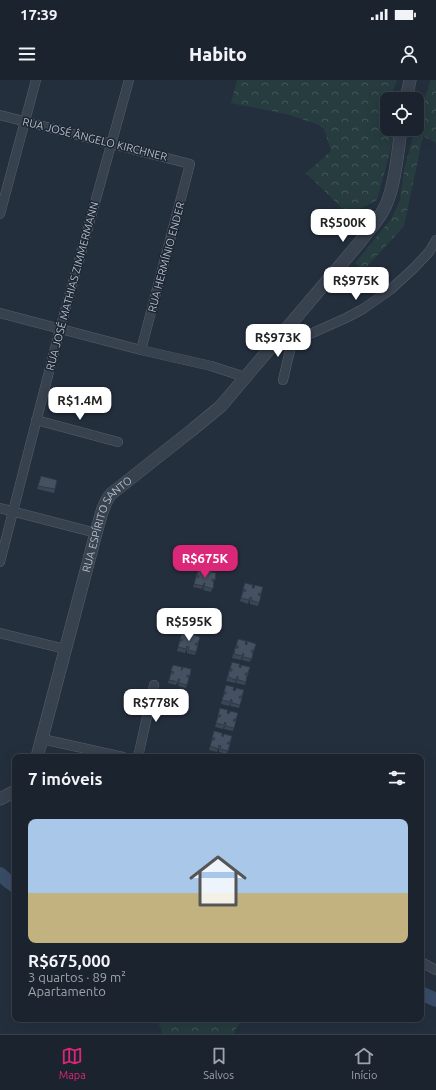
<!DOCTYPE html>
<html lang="pt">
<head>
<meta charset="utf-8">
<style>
	body { margin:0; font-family:Ubuntu,sans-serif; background:#242b36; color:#f1f3f6; height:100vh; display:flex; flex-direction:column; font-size:15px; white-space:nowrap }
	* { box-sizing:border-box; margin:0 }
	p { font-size:13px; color:#a0a4aa }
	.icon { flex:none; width:22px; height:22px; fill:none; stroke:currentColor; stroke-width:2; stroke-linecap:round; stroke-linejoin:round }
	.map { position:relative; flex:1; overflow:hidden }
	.sheet { position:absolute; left:12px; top:674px; width:412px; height:268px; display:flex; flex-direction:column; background:#1b232e; border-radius:8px; box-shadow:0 4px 16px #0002,0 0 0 1px #39404a }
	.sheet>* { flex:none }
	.fabs { position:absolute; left:380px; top:12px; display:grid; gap:8px }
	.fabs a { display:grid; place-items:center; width:44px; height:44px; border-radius:8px; background:#1b232e; box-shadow:0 4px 16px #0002,0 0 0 1px #39404a; font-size:20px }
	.price { position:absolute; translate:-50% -34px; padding:0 9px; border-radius:8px; background:#fff; color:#222; font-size:13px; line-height:26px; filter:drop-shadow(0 1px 2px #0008) }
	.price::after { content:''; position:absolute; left:50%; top:24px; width:12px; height:9px; margin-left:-6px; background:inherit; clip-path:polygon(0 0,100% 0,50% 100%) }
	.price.selected { background:#db2777; color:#fff }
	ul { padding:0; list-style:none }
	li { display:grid; align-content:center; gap:8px; height:212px; padding:0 16px }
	li span { display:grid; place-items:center; height:124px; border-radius:8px; color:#555 }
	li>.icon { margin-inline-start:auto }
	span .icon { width:72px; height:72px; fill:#fffc; stroke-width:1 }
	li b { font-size:17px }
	h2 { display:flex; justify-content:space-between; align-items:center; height:48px; padding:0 16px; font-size:17px }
	.status { display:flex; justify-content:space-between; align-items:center; height:28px; padding:0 20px; background:#1b232e; direction:ltr }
	.status svg { height:11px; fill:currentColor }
	header { display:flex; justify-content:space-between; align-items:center; height:52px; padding:0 16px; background:#1b232e; font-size:18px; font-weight:800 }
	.tab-bar { display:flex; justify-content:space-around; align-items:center; height:56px; border-top:1px solid #39404a; background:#1b232e; font-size:11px; color:#a0a4aa }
	.tab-bar a { display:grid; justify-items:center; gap:2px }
	.tab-bar .selected { color:#db2777 }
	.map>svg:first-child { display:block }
	.forest { fill:url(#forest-crowns) }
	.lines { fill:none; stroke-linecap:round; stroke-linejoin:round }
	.river { stroke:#394c67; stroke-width:14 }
	.minor-casing { stroke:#565f6c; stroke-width:10 }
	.tertiary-casing { stroke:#565f6c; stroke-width:13 }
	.minor { stroke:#38414e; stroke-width:9 }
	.tertiary { stroke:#38414e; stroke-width:12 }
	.wall { fill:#3b4654 }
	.building { fill:#455162; stroke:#303945 }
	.labels { text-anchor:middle; stroke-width:3; stroke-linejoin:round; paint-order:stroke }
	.street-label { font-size:11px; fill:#b4bcc9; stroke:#1d2633 }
</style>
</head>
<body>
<div class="status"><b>17:39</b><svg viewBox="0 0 49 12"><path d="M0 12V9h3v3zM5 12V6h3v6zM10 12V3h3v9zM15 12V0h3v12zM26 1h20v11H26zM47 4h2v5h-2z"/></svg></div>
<header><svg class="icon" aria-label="menu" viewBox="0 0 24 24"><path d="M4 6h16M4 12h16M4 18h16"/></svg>Habito<svg class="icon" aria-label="person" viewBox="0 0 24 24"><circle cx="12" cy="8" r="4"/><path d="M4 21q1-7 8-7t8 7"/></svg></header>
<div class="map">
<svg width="436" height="954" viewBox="0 0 436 954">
	<defs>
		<pattern id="forest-crowns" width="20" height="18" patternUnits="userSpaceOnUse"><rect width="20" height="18" fill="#263c3f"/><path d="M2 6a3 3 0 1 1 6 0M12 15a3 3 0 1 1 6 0" fill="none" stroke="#435659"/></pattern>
	</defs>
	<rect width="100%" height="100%" fill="#242f3e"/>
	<path class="forest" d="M237 0H397L390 19H387V49L396 50 377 120 349 135 306 93 331 71 324 49 317 44 286 34 231 23Z
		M431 0H436V63L423 56 404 146 363 191 355 183 391 139 400 120 404 90 415 49H417L418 37Z
		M157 939H243L236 949 234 954H160L162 952Z"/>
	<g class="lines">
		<path class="river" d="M0 794 8 801 15 806
			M421 913 436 920"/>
		<g class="minor-casing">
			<path id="minor" d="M0 35 190 84 141 270
				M0 134 36 0
				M0 233 141 270 211 286 245 297
				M269 268 292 262 346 238 363 229 390 210 413 189 429 172 436 160
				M283 300 292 262
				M36 340 118 362
				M0 428 96 453
				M0 482 60 249 129 0
				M0 553 65 569
				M42 659 123 677
				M138 677 154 605
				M421 882 436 890"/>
		</g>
		<g class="tertiary-casing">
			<g id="tertiary">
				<path d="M406 19 410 0"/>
				<path id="s1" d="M37 677 96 453C100 440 102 425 111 414L192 350 221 326 360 162C369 150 380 139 386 125 395 105 398 71 401 49"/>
				<path d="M0 719 15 711"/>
			</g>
		</g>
		<use href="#minor" class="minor"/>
		<use href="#tertiary" class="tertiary"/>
	</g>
	<path class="wall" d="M41 396 55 409 54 413 37 409Z
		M198 489 207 494 208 491 216 493 211 512 203 510 204 507 203 506 202 509 193 507Z
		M245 503 254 508 263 507 258 526 250 524V521L249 520 248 524 240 521Z
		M188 529 195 534H206L201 552 192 550 193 547H192L191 550 183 548Z
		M182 552 189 557H200L195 575 187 573V570H186L185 573 177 571Z
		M238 559 246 564H256L250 582 242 580 243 577H242L241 580 232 578Z
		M232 582 240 588 250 587 245 605 236 603 237 600H236L235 603 226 601Z
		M173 585 181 590 191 589 186 608 178 606 179 603H177L176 605 168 603Z
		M226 605 233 610H244L239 628 230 626 231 623H230L229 626 221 624Z
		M220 628 227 633H238L233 651 224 649 225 646H224L223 649 215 647Z
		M214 651 223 657 224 654 232 656 227 674 219 672V669H218L217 672 209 670Z"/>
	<path class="building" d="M41 396 57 400 55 409 38 406Z
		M198 489 207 491 206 494H207L208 491 216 493 215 500 212 499V501L214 502 213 509 204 506 205 503H204L203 506 194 504 196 497 198 498 199 496 197 495Z
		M245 503 253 505 252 508H254L255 505 263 507 261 514 259 513 258 515 261 516 259 523 251 520 252 518 250 517 249 520 241 518 243 511 245 512 246 510 243 509Z
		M188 529 196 531 195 534H197L198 532 206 534 204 540H202L201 542H204L202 549 194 547V544L193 543 192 546 184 544 186 538H188V536H186Z
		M182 552 190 554 189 557 191 558 192 554 200 557 198 563H196L195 565H198L196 572 188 570 189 567 187 566 186 569 178 567 180 561H182L183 559H180Z
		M238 559 246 561 245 564 247 565V561L256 564 254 570H252L251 572H253L252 579 243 577 244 574 243 573 242 576 234 574 235 568H238V566H236Z
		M232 582 240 584 239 587 241 588V585L250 587 248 593H246L245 595H247L246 602 238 600V597L237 596 236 600 228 597 229 591H232V589H230Z
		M173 585 182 587 181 590H182L183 587 191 589 190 596 187 595V597L189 598 187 605 179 603 180 599H178V602L169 600 171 593 173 594 174 592 171 591Z
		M226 605 234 607 233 610 235 611 236 608 244 610 242 616H240L239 618H242L240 625 232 623V620L231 619 230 622 222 620 224 614H226V612H224Z
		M220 628 228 630 227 633 229 634 230 631 238 633 236 639H234L233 641H236L234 648 226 646V643L225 642 224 645 216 643 218 637H220L221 635H218Z
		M214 651 222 653V656L223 657 224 654 232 656 230 662H228L227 664H230L228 671 220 669 221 666 219 665 218 669 210 666 212 660H214L215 658H212Z
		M208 674 216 676V677H207Z"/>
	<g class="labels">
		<g class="street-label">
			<text transform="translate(95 59) rotate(14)" y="4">RUA JOSÉ ÂNGELO KIRCHNER</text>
			<text transform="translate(166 177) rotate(-75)" y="4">RUA HERMÍNIO ENDER</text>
			<text transform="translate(72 206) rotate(-75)" y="4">RUA JOSÉ MATHIAS ZIMMERMANN</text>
			<text dy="4" stroke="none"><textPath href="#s1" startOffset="245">RUA ESPÍRITO SANTO</textPath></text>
		</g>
	</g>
</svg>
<div class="fabs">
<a><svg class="icon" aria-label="locate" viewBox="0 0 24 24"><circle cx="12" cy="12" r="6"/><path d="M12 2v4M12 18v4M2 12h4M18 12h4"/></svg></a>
</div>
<b class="price" style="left:343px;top:163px">R$500K</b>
<b class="price" style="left:356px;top:221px">R$975K</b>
<b class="price" style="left:278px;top:278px">R$973K</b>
<b class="price" style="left:80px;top:341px">R$1.4M</b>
<b class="price selected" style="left:205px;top:499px">R$675K</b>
<b class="price" style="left:189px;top:562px">R$595K</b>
<b class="price" style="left:156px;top:643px">R$778K</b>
<section class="sheet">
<h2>7 imóveis<svg class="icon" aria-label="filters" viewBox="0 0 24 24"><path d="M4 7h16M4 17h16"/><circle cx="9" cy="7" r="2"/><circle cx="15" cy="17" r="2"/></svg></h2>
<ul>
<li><span style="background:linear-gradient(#a9c7e8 60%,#c2b280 0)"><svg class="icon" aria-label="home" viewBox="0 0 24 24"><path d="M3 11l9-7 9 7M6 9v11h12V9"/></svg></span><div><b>R$675,000</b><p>3 quartos · 89 m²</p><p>Apartamento</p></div></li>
</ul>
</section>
</div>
<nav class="tab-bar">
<a class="selected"><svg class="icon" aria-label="map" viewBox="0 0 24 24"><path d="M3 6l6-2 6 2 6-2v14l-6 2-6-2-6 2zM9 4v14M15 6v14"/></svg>Mapa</a>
<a><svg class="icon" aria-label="saved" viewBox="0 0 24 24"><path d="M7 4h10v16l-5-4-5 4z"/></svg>Salvos</a>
<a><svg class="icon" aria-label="home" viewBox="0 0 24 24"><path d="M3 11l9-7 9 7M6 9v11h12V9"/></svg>Início</a>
</nav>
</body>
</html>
